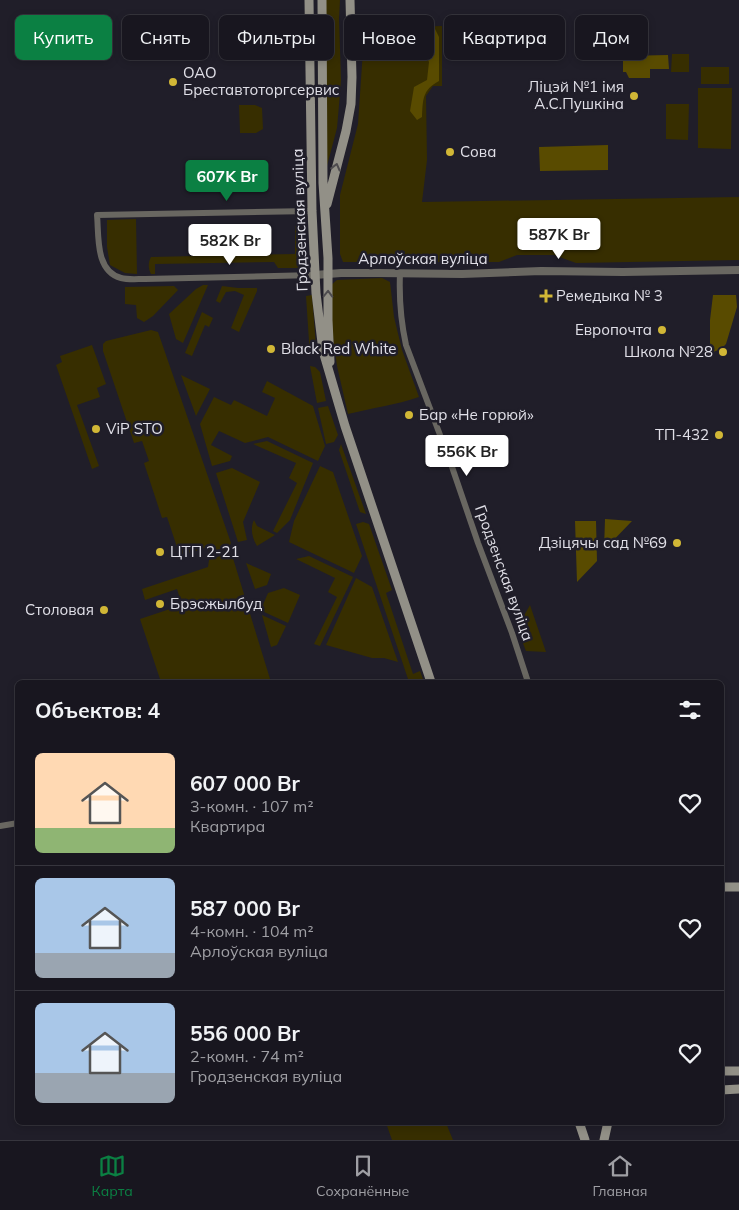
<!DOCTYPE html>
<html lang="ru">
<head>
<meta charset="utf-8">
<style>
	body { margin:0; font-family:Mulish,sans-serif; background:#211f28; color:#f1f3f6; height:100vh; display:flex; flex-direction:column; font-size:19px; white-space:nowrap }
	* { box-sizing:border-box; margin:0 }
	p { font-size:16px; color:#9f9fa4 }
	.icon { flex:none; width:28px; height:28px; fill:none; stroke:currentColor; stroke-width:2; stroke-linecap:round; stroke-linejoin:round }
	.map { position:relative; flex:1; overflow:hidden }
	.panel { position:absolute; left:15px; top:680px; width:709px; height:445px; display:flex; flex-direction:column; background:#18161f; border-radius:8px; box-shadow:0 2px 8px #0003,0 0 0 1px #36353d }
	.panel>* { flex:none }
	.guide { position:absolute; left:15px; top:15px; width:710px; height:45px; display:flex; gap:10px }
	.price { position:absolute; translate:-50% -42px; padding:0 11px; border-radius:5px; background:#fff; color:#222; font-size:16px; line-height:32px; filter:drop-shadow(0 1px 2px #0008) }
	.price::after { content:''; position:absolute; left:50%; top:30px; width:15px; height:11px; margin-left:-8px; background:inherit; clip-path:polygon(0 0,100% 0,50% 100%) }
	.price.selected { background:#0b8043; color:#fff }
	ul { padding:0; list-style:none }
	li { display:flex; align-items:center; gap:15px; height:125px; padding:0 20px }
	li+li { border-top:1px solid #36353d }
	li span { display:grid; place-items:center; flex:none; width:140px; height:100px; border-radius:8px; color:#555 }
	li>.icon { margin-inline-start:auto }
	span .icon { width:60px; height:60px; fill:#fffc; stroke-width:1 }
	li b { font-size:21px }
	h2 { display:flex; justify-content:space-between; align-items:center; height:60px; padding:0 20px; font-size:21px }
	.tag { padding:0 18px; border-radius:8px; background:#18161f; box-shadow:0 2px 8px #0003,0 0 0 1px #36353d; font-size:18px; line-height:45px }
	.tag.selected { background:#0b8043; color:#fff }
	.dock { display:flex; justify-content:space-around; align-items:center; height:70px; border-top:1px solid #36353d; background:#18161f; font-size:14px; color:#9f9fa4 }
	.dock a { display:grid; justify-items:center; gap:2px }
	.dock .selected { color:#0b8043 }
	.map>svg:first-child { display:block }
	.green { fill:#372e00 }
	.forest { fill:#594b00 }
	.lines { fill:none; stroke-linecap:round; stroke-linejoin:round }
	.minor { stroke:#696761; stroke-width:6 }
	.tertiary { stroke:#696761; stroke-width:8 }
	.secondary { stroke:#929087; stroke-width:9 }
	.oneway { stroke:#4e4c4f }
	.poi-dot { fill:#d1b736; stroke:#201e29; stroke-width:2 }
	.labels { text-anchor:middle; stroke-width:5; stroke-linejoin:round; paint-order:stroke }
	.poi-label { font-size:15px; fill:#e1e0e8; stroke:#201e29; text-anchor:start }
	.street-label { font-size:15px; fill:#e1e0e8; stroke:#201e29 }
</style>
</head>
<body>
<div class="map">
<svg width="739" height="1140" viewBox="0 0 739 1140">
	<rect width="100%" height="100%" fill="#201e29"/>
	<path class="green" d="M322 0H340L339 19 341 80 339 105 337 128 323 181Z
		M442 26V86H433L426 96 427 160 422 202 739 197V260L576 263 554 255H517L499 262H343L340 254V195L358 124 363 50H382L383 59 398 58 415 47 406 32 414 27Z
		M672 54H689V72H671Z
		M701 67H729V84H701Z
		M698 88H732L731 149 698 148Z
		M666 104H689L688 140 666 139Z
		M239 105H255L262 108 263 129 256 133H240Z
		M136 219 137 274 125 273 110 265 107 247V220Z
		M295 226H302L305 261 303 266 300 268H278L274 262 155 264V274H151C148 269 148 262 151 257L295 254Z
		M382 278 390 282 394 317 402 350 419 397C396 405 372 408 348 414L337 366 332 330 331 285 337 280Z
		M203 285H208L183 343 176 339 169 314 196 289Z
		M174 286 178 290 153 316 144 322 137 318 136 305 125 304V287Z
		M222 286 238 288H257V291L239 332 231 328 244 295 235 291 226 292 220 303 216 301Z
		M312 295 316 347 314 352 310 356 306 296Z
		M202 312 213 318 209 327 205 325 192 356 185 353Z
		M151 330 158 332 231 543 229 547 209 552 205 548 182 555 179 553 167 517 162 518 144 463 149 461 142 441 134 443 103 351V344L106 341Z
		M92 345 106 384 97 388 100 397 77 405 99 466 92 469 56 365 62 362 60 356Z
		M310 366 315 367 320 372 326 401 317 403Z
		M181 375 210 389 196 416Z
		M267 381 313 406 325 446 318 461 268 437 245 443 219 431 211 445 232 456 230 461 212 466 200 424 214 397 231 405 234 400 267 416 275 398 262 392Z
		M328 406 338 435 334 442 326 444 318 408Z
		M267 441 313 463 290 520 277 533 273 531 297 483 289 478 296 463 253 444Z
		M341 444 366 514 360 512 339 450Z
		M320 466 333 472 362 556 354 573 289 542 294 521Z
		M232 468 260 482 243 522 247 540 238 542 216 473Z
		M254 520 257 526 275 535 257 546C252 538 250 528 254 520Z
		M363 522 369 524 392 590 386 593 413 674 420 671 424 682H409L356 524Z
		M229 553 232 555 271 682H161L140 619 182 605 177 589 145 600 142 589 208 567 209 560Z
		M309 556 353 577 320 646 314 644 337 597 328 592 335 578 296 559Z
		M246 563 271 574 267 585 255 589Z
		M356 578 372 587 398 662 384 658H372L326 645Z
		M284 588 300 595 288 623 262 611V607L268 593Z
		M530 605 546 652 526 651 517 628Z
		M262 615 286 626 277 645 271 647Z
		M386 1123H446L453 1140H392Z"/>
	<path class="forest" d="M426 29H435L439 37V81C422 90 423 100 422 117L417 120 410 111 414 87 427 80 429 62 425 54 417 57C418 49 415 42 415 34Z
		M668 55 669 69H650V78H629L626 72H623V56Z
		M608 145V170L540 171 539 147Z
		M713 295H736L737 307 726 344 721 349 713 352 710 351V320Z
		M605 519 632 521 604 550Z
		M575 521H596L597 561 577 582Z"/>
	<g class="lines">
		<path class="minor" d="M312 211 97 215C99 236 95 271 121 278 128 280 137 279 145 279L315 275
			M400 273C399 297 401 322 406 345L451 464 478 543 512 633 528 682
			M0 826 18 823"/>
		<path class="tertiary" d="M315 275 341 273H378L462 274 541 271 623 272 739 270"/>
		<path class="secondary" d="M309 0 312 211 316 293 323 351 345 426 431 682
			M322 0 323 183 328 258V320L330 362
			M327 204 346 131 351 104 352 77 350 0
			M721 887H739
			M721 1071H739
			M721 1090 739 1089
			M579 1122 585 1140
			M604 1140 608 1122"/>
	</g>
	<defs><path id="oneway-chevron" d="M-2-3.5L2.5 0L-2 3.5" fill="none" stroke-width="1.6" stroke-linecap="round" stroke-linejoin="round" transform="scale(1.25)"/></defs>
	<g class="oneway">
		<use href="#oneway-chevron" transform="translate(336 167) rotate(-76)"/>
		<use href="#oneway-chevron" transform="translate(328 294) rotate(-89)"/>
	</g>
	<g class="poi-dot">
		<circle cx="173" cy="82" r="5"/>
		<circle cx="634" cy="96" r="5"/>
		<circle cx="450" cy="152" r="5"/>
		<path d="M543.5 288.5h5v5h5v5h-5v5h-5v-5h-5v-5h5z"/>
		<circle cx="662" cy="330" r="5"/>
		<circle cx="271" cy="349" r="5"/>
		<circle cx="723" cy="352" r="5"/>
		<circle cx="409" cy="415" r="5"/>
		<circle cx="96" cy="429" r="5"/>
		<circle cx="719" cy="435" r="5"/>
		<circle cx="677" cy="543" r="5"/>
		<circle cx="160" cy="552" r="5"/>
		<circle cx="160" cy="604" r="5"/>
		<circle cx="104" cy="610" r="5"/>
	</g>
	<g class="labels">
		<g class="poi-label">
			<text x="183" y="78">ОАО<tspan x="183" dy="17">Бреставтоторгсервис</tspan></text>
			<text x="624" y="92" text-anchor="end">Ліцэй №1 імя<tspan x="624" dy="17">А.С.Пушкіна</tspan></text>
			<text x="460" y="157">Сова</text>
			<text x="556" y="301">Ремедыка № 3</text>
			<text x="652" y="335" text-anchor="end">Европочта</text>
			<text x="281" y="354">Black Red White</text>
			<text x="713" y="357" text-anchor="end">Школа №28</text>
			<text x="419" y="420">Бар «Не горюй»</text>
			<text x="106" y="434">ViP STO</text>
			<text x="709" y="440" text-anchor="end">ТП-432</text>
			<text x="667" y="548" text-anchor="end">Дзіцячы сад №69</text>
			<text x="170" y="557">ЦТП 2-21</text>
			<text x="170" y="609">Брэсжылбуд</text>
			<text x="94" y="615" text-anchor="end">Столовая</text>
		</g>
		<g class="street-label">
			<text transform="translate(300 220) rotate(-92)" y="5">Гродзенская вуліца</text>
			<text x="423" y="264">Арлоўская вуліца</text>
			<text transform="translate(504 573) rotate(70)" y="5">Гродзенская вуліца</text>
		</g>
	</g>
</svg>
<b class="price selected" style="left:227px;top:202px">607K Br</b>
<b class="price" style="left:559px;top:260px">587K Br</b>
<b class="price" style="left:230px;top:266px">582K Br</b>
<b class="price" style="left:467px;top:477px">556K Br</b>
<div class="guide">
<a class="tag selected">Купить</a>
<a class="tag">Снять</a>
<a class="tag">Фильтры</a>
<a class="tag">Новое</a>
<a class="tag">Квартира</a>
<a class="tag">Дом</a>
</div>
<section class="panel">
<h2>Объектов: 4<svg class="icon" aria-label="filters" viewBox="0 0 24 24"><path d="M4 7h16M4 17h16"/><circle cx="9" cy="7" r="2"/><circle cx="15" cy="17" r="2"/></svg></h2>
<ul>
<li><span style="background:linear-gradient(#ffd9b3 75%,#8fb573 0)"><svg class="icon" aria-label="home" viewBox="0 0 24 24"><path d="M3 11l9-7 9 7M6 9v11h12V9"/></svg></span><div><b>607 000 Br</b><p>3-комн. · 107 m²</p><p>Квартира</p></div><svg class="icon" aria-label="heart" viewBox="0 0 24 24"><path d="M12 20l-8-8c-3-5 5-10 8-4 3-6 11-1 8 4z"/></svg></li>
<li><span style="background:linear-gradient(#a9c7e8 75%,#9aa5b1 0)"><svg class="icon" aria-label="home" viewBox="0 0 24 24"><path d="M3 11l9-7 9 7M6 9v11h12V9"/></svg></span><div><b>587 000 Br</b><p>4-комн. · 104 m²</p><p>Арлоўская вуліца</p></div><svg class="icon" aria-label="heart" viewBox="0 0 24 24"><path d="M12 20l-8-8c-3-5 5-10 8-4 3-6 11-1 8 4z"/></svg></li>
<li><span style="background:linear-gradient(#a9c7e8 70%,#9aa5b1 0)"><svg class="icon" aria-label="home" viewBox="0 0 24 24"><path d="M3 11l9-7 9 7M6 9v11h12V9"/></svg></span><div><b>556 000 Br</b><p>2-комн. · 74 m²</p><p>Гродзенская вуліца</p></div><svg class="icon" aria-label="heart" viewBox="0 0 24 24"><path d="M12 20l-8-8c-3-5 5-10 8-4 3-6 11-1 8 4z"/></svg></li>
</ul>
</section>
</div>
<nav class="dock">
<a class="selected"><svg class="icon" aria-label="map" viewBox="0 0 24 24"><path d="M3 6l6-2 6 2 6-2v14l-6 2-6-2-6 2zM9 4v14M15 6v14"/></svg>Карта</a>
<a><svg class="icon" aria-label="saved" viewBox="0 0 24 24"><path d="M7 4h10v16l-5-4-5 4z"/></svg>Сохранённые</a>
<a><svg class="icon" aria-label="home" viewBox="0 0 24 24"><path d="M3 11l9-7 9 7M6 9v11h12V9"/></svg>Главная</a>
</nav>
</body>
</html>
